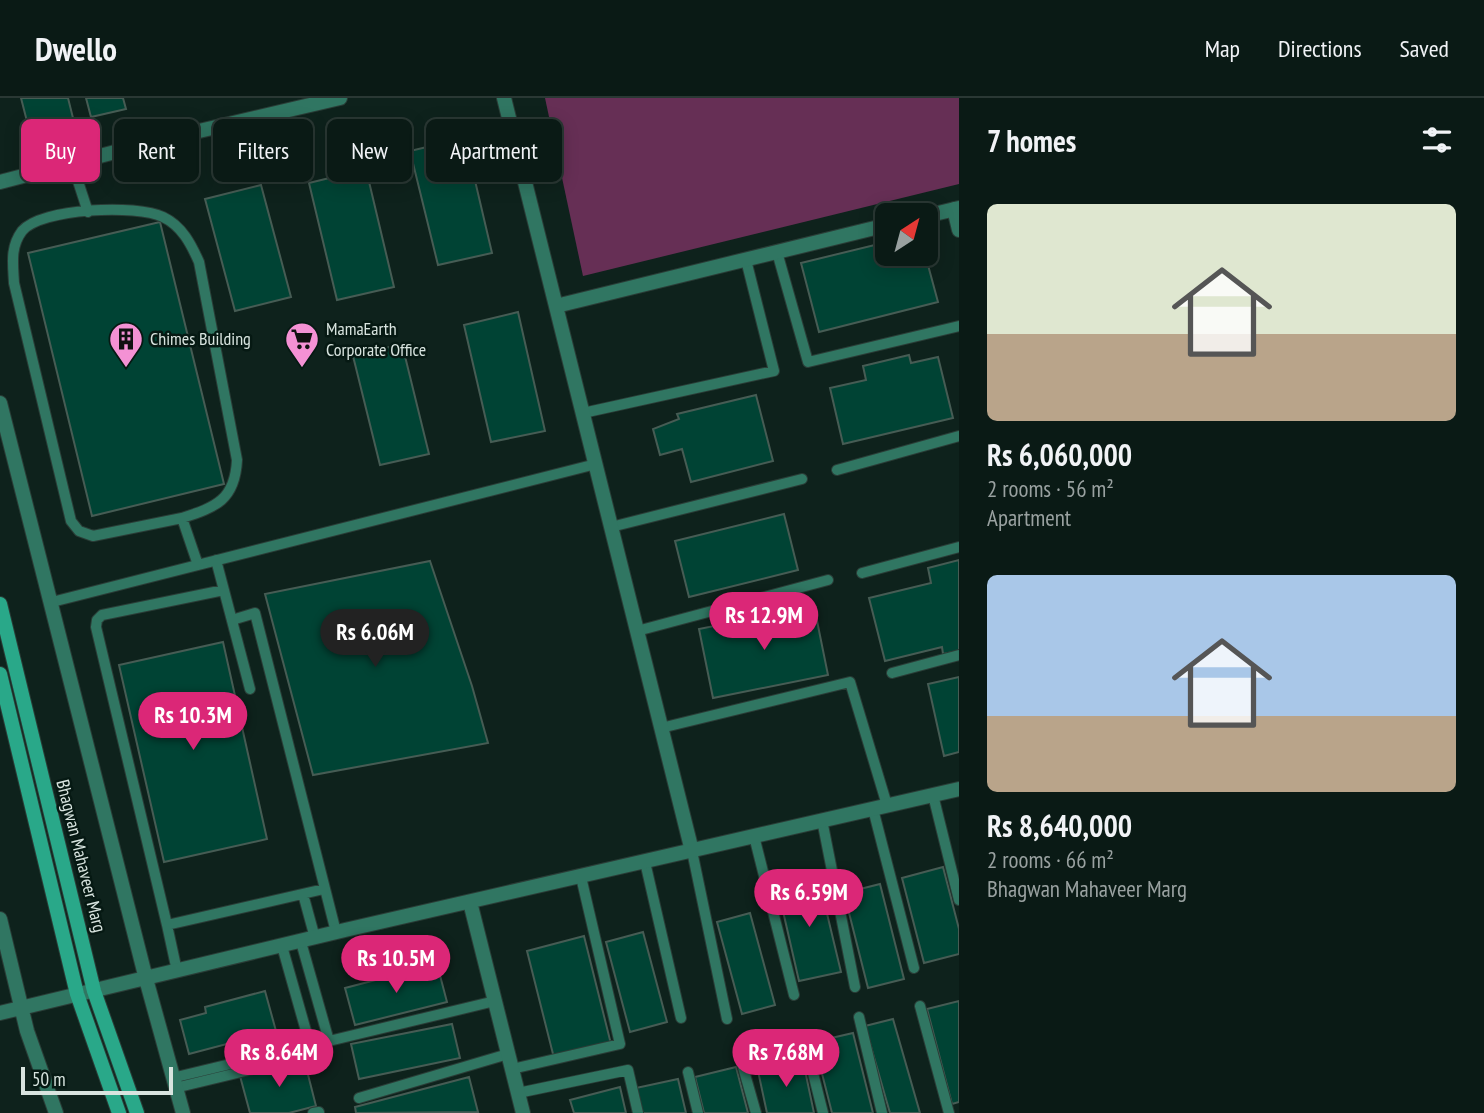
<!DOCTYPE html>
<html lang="en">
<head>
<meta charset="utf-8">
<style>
	body { margin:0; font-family:"PT Sans Narrow",sans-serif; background:#182722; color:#f1f3f6; height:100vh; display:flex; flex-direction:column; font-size:26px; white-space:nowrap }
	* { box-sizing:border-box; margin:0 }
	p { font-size:23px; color:#99a1a0 }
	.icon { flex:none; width:38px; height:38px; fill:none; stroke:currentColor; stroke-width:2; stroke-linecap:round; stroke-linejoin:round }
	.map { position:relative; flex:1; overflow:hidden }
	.details { display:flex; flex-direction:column; background:#0a1a15; width:525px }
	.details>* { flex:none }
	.top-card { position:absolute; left:21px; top:21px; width:665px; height:63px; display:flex; gap:14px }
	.needle { width:46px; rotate:36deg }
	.fabs { position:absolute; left:875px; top:105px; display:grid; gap:14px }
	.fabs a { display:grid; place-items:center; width:63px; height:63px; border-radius:10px; background:#0a1a15; box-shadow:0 4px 18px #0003,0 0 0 2px #2a3834; font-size:35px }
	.scale { position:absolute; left:21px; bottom:18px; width:152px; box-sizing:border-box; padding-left:7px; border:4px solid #d8e4df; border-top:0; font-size:19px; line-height:24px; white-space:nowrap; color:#d8e4df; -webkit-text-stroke:5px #061913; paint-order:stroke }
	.price { position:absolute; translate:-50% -60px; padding:0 16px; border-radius:24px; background:#db2777; color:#fff; font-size:23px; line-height:46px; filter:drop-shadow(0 2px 4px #0008) }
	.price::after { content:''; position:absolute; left:50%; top:42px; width:21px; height:16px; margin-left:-10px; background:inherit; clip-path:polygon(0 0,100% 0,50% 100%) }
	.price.active { background:#222; color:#fff }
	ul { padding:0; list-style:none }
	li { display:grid; align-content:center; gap:14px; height:371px; padding:0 28px }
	li span { display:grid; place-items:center; height:217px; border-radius:10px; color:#555 }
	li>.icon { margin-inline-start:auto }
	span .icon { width:126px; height:126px; fill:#fffc; stroke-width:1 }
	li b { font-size:30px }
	h2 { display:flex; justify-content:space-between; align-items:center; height:84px; padding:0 28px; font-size:30px }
	.tag { padding:0 24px; border-radius:10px; background:#0a1a15; box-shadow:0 4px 18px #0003,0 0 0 2px #2a3834; font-size:24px; line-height:63px }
	.tag.active { background:#db2777; color:#fff }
	header { display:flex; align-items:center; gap:42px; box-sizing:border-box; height:98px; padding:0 35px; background:#0a1a15; border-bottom:2px solid #2a3834 }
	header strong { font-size:33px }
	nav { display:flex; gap:38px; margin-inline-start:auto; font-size:24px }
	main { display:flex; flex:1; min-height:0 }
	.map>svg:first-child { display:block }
	.green { fill:#662f55 }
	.building { fill:#004334; stroke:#465c54; stroke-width:2 }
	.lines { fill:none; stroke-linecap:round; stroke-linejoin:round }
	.lane-casing { stroke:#2a3d37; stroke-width:12 }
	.street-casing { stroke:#2a3d37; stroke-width:16 }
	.secondary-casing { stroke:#2a3d37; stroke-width:16 }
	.lane { stroke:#307662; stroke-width:10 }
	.street { stroke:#307662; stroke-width:14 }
	.secondary { stroke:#29a889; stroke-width:14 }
	.labels { text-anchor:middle; stroke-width:5; stroke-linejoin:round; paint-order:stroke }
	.poi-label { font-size:18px; fill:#d8e4df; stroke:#061913; text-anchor:start }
	.street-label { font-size:18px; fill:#d8e4df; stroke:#061913 }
</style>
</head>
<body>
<header>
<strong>Dwello</strong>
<nav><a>Map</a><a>Directions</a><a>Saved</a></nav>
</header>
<main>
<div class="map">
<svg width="959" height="1015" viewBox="0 0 959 1015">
	<rect width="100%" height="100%" fill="#0e221c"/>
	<path class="green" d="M545 0H959V86L583 178Z"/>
	<path class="building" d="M21 0H68L75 28 31 39Z
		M86 0H123L126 11 91 19Z
		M465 40 492 155 438 167 410 53Z
		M366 71 394 189 337 202 309 85Z
		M261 87 291 199 235 213 205 101Z
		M160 124 224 386 92 418 28 155Z
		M887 144V156H925L938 204 819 234 801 165Z
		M518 214 545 333 491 344 464 227Z
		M402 246 429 356 380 367 353 258Z
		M909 257 911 265 938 259 953 320 843 346 830 290 866 282 863 268Z
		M756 297 773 363 691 384 682 351 660 357 653 331 679 321 677 316Z
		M784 416 798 472 689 499 675 443Z
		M959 462V553L943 556 942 549 885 563 869 500 931 485 928 470Z
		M430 463 472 588 488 645 313 677 265 496Z
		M814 508 828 577 713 600 699 531Z
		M223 544 267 741 164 764 119 567Z
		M959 579V654L944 658 928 586Z
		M943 769 959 831V856L924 865 902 780Z
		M818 778 841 874 799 883 777 787Z
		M880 786 904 881 868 890 844 795Z
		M750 815 775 907 742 916 717 824Z
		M643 834 667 924 630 934 606 844Z
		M584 838 611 946 554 960 527 853Z
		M437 866 447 904 355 927 345 890Z
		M265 893 276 933 189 956 180 922 206 915 205 909Z
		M959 903V1004L952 1006 927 911Z
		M893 921 920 1015H890L865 928Z
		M452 926 460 960 359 981 351 946Z
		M853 935 873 1015H832L814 944Z
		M304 961 316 1008 289 1015H250L240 978Z
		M803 963 814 1015H767L758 973Z
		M736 969 748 1015H704L695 979Z
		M469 979 478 1014 356 1015 355 1009Z
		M678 981 686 1015H642L636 990Z
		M620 989 626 1015H574L570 1002Z"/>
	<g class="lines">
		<g class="lane-casing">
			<path id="lane" d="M72 65 88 114
				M777 154 808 264 959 228
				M583 315 774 273 746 162
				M837 372 959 338
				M182 420 93 438 79 433 71 423 14 185C13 166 10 149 22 133 41 110 137 106 163 119 182 128 191 146 199 164L237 362C235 402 216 409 182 420L198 467
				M611 429 802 381
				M216 462 250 591
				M862 475 959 449
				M52 504 596 366
				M232 522 255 515 336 834
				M637 533 828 482
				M892 575 959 557
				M661 630 850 584 887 707
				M933 697 959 802
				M873 711 914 870
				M822 722 855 889
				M754 738 794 897
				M692 753 727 921
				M645 764 681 920
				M303 796 315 840
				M167 827 96 529 97 522 102 517 224 492
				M301 844 329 943 495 903
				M177 873 167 827 324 791
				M920 908 949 1015
				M859 919 882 1015
				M804 939 823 1015
				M739 955 756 1015
				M512 971 620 946 581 779
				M688 974 698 1015
				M172 980 310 947 282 848
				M175 990 307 958
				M518 995 628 972 638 1015
				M359 1000 508 956
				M313 1015 319 1014"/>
		</g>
		<g class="street-casing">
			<path id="street" d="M504 0 692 753
				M0 84 165 41 340 0
				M954 111 959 132
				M926 118 959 110
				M556 208 887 127
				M0 305 146 881 183 1015
				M470 804 523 1015
				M0 821 27 933 56 1015
				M0 915 345 832 959 691"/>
		</g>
		<g class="secondary-casing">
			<path id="secondary" d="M0 506 94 893 137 1015
				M0 576 77 896 119 1015"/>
		</g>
		<use href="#lane" class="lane"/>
		<use href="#street" class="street"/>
		<use href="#secondary" class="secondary"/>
	</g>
	<defs>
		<g id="building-pin" transform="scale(1.75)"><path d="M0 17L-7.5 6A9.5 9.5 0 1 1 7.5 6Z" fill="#f491d4" stroke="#061913"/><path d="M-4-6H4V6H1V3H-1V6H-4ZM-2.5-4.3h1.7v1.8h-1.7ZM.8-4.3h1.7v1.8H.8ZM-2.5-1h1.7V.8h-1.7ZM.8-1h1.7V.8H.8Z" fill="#111"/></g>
		<g id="supermarket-pin" transform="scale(1.75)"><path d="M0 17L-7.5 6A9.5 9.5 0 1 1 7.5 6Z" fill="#f491d4" stroke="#061913"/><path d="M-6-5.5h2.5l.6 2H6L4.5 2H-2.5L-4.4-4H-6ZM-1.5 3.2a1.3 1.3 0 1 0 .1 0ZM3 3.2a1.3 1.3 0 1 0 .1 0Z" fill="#111"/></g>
	</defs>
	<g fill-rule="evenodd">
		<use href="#building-pin" x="126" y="241"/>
		<use href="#supermarket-pin" x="302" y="241"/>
	</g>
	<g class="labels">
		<g class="poi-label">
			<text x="326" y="237">MamaEarth<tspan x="326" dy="21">Corporate Office</tspan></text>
			<text x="150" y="247">Chimes Building</text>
		</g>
		<g class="street-label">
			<text transform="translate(81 758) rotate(76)" y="6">Bhagwan Mahaveer Marg</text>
		</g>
	</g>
</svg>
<div class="fabs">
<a><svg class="needle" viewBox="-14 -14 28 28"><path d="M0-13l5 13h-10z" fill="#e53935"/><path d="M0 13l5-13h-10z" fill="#99a1a0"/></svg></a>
</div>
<div class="scale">50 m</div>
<b class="price" style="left:764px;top:554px">Rs 12.9M</b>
<b class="price active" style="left:375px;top:571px">Rs 6.06M</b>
<b class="price" style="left:193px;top:654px">Rs 10.3M</b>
<b class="price" style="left:809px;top:831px">Rs 6.59M</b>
<b class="price" style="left:396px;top:897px">Rs 10.5M</b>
<b class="price" style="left:279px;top:991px">Rs 8.64M</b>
<b class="price" style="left:786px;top:991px">Rs 7.68M</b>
<div class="top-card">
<a class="tag active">Buy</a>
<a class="tag">Rent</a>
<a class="tag">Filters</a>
<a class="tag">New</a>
<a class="tag">Apartment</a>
</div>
</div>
<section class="details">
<h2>7 homes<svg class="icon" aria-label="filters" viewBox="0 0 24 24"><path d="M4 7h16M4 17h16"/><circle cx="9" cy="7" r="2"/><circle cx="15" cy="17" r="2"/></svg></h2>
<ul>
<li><span style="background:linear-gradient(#dfe7d0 60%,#b9a48a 0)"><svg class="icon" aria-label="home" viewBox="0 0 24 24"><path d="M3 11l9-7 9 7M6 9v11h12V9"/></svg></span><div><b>Rs 6,060,000</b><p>2 rooms · 56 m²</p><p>Apartment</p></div></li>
<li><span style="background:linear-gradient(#a9c7e8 65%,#b9a48a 0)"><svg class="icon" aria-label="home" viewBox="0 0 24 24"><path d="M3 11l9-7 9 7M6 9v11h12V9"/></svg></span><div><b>Rs 8,640,000</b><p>2 rooms · 66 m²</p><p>Bhagwan Mahaveer Marg</p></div></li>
</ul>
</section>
</main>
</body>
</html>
